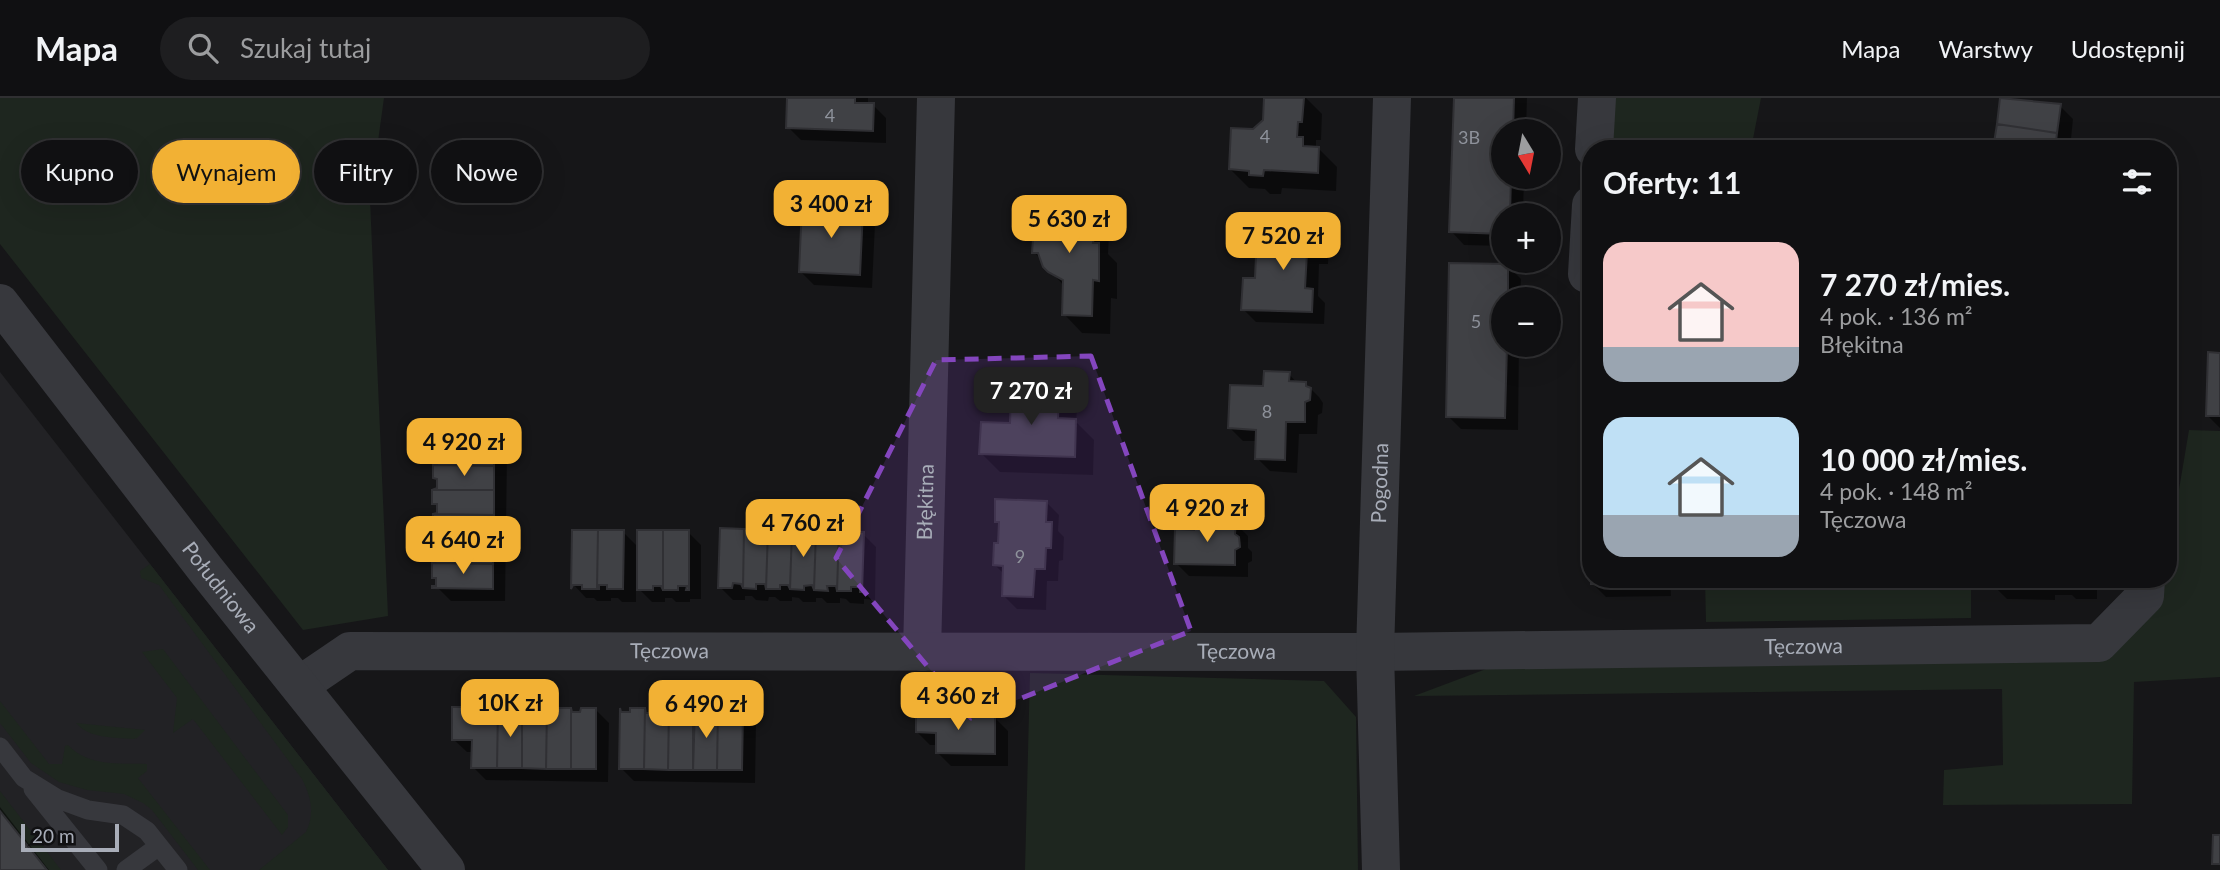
<!DOCTYPE html>
<html lang="pl">
<head>
<meta charset="utf-8">
<style>
	body { margin:0; font-family:Lato,sans-serif; background:#1e1e20; color:#f1f3f6; height:100vh; display:flex; flex-direction:column; font-size:26px; white-space:nowrap }
	* { box-sizing:border-box; margin:0 }
	p { font-size:23px; color:#9c9d9f }
	.icon { flex:none; width:38px; height:38px; fill:none; stroke:currentColor; stroke-width:2; stroke-linecap:round; stroke-linejoin:round }
	.map { position:relative; flex:1; overflow:hidden }
	.side { position:absolute; left:1582px; top:42px; width:595px; height:448px; display:flex; flex-direction:column; background:#101012; border-radius:28px; box-shadow:0 7px 28px #0002,0 0 0 2px #303032 }
	.side>* { flex:none }
	.banner { position:absolute; left:21px; top:42px; width:665px; height:63px; display:flex; gap:14px }
	.needle { width:46px; rotate:170deg }
	.tools { position:absolute; left:1491px; top:21px; display:grid; gap:14px }
	.tools a { display:grid; place-items:center; width:70px; height:70px; border-radius:50%; background:#101012; box-shadow:0 7px 28px #0002,0 0 0 2px #303032; font-size:35px }
	.scale { position:absolute; left:21px; bottom:18px; width:98px; box-sizing:border-box; padding-left:7px; border:4px solid #a8adb8; border-top:0; font-size:19px; line-height:24px; white-space:nowrap; color:#a8adb8; -webkit-text-stroke:5px #111113; paint-order:stroke }
	.price { position:absolute; translate:-50% -60px; padding:0 16px; border-radius:14px; background:#f2b134; color:#111; font-size:23px; line-height:46px; filter:drop-shadow(0 2px 4px #0008) }
	.price::after { content:''; position:absolute; left:50%; top:42px; width:21px; height:16px; margin-left:-10px; background:inherit; clip-path:polygon(0 0,100% 0,50% 100%) }
	.price.on { background:#222; color:#fff }
	ul { padding:0; list-style:none }
	li { display:flex; align-items:center; gap:21px; height:175px; padding:0 21px }
	li span { display:grid; place-items:center; flex:none; width:196px; height:140px; border-radius:21px; color:#555 }
	li>.icon { margin-inline-start:auto }
	span .icon { width:84px; height:84px; fill:#fffc; stroke-width:1 }
	li b { font-size:30px }
	h2 { display:flex; justify-content:space-between; align-items:center; height:84px; padding:0 21px; font-size:30px }
	.chip { padding:0 24px; border-radius:32px; background:#101012; box-shadow:0 7px 28px #0002,0 0 0 2px #303032; font-size:24px; line-height:63px }
	.chip.on { background:#f2b134; color:#111 }
	header { display:flex; align-items:center; gap:42px; box-sizing:border-box; height:98px; padding:0 35px; background:#101012; border-bottom:2px solid #303032 }
	header strong { font-size:33px }
	nav { display:flex; gap:38px; margin-inline-start:auto; font-size:24px }
	.search { width:490px; height:63px; background:#1e1e20; display:flex; align-items:center; gap:18px; box-sizing:border-box; padding:0 24px; border-radius:38px; color:#9c9d9f; font-size:26px }
	.map>svg:first-child { display:block }
	.built { fill:#222225 }
	.green { fill:#1e261f }
	.shadow { fill:#0007 }
	.building { fill:#404145; stroke:#303034; stroke-width:2 }
	.lines { fill:none; stroke-linecap:round; stroke-linejoin:round }
	.service { stroke:#37383d; stroke-width:19 }
	.minor { stroke:#37383d; stroke-width:38 }
	.tertiary { stroke:#37383d; stroke-width:38 }
	.marked { fill:#8446be; fill-opacity:0.2; stroke:#8446be; stroke-width:5; stroke-dasharray:14 9; stroke-linejoin:round }
	.labels { text-anchor:middle; stroke-width:5; stroke-linejoin:round; paint-order:stroke }
	.number-label { font-size:18px; fill:#8e929b }
	.street-label { font-size:21px; fill:#a8adb8; stroke:#111113 }
</style>
</head>
<body>
<header>
<strong>Mapa</strong>
<div class="search"><svg class="icon" aria-label="search" viewBox="0 0 24 24"><circle cx="10" cy="10" r="6"/><path d="M15 15l6 6"/></svg>Szukaj tutaj</div>
<nav><a>Mapa</a><a>Warstwy</a><a>Udostępnij</a></nav>
</header>
<div class="map">
<svg width="2220" height="772" viewBox="0 0 2220 772">
	<rect width="100%" height="100%" fill="#161618"/>
	<path class="built" d="M0 274 150 466 388 772H0Z"/>
	<path class="green" d="M0 0H384L370 101 388 518 303 532 0 146Z
		M1614 0H1761L1751 51H1617L1608 50Z
		M2189 332 2220 333V579L2134 584 2132 706 1943 707 1944 672 2003 667 2002 591 1414 598 1494 568 2103 554 2164 481H2168V457Z
		M150 466 388 772H259L306 734C315 715 311 699 302 681L159 487 141 480 140 473Z
		M1705 481H1971V520L1706 524Z
		M163 551 288 717V729L282 737 193 621 173 635 177 600 142 554Z
		M1030 575 1324 583 1356 619 1358 772H1025Z
		M0 603 49 666H62L65 648 68 647C88 669 121 665 147 666V673L138 680 210 772H198L152 712 143 705 124 696 87 692 59 684 31 665 0 625Z
		M76 625 145 632 137 640 133 641C113 639 90 641 76 625Z
		M0 693 61 772H47L0 713Z"/>
	<path class="shadow" d="M789 0H868V7H873L886 20V45L801 42 788 29Z
		M1266 0H1306L1322 16 1321 42H1316V50L1319 51 1337 69 1336 93 1282 90 1281 96H1270L1265 91 1249 90 1230 71 1254 33 1264 23Z
		M1455 0H1527L1526 33H1503V79H1524L1523 117H1503V148L1464 147 1451 133Z
		M2002 0 2060 8 2073 21 2070 51H1995Z
		M1057 107 1067 117H1090L1109 136 1108 156 1117 165V201L1111 200 1110 236 1082 235 1064 216V188L1034 154 1040 128Z
		M862 113 875 126 872 190 814 187 801 174Z
		M1316 122 1329 135 1328 166H1319L1318 198 1325 205 1324 226 1256 224 1243 211 1257 182 1283 151Z
		M1508 168 1521 181 1520 201H1503V247H1519L1518 332 1461 331 1448 318Z
		M2220 256V330L2207 317Z
		M1289 276 1298 286H1306L1319 299 1323 305 1322 315 1318 317 1317 336H1299L1297 375 1270 373 1257 360 1258 343H1243L1230 330 1264 289Z
		M1045 293H1058L1077 312 1076 324 1094 342 1093 377 1000 374 981 355Z
		M494 344 507 358 505 503H451L438 490V483L434 479 438 465V459L434 454 439 434 434 430 439 410 434 405 439 392V384L434 380 439 368V361L435 357Z
		M1046 404 1059 417 1058 433 1064 439 1063 462 1059 463 1058 483H1047L1046 512 1017 511 1003 497 1004 476 995 467 1000 447V428L996 423Z
		M1235 425 1248 438V450L1252 454V463L1248 465V479L1189 478 1176 465 1196 434Z
		M623 434 639 450 688 434 701 447V501H690V504H676L672 500H665V504H652L636 488V504H622L618 500H611V503H597L594 500H586L573 486Z
		M863 436 876 449 875 502 864 501V506L850 505 846 501 840 500V505H827L822 500H816V504H803L799 500 792 499V503H780L775 499H769L768 503 756 502 752 498H745V502H733L720 489Z
		M1593 481H1670L1671 498 1606 499 1593 486Z
		M1993 481H2102V485H2097V501H2076L2072 497H2055V502L2007 501 1993 487Z
		M937 610 947 620H995L1008 633V668H951L938 655V647H930L917 634Z
		M471 611 475 615 498 611 503 615 522 611 527 616 547 611 551 616 571 612 576 616 596 612 609 625 608 684 486 682 473 669V654H467L453 641Z
		M645 612 649 616H657V612H670L674 617H681V612H694L699 617 718 613 722 617 743 613 756 626 755 685 634 683 621 670Z
		M0 709 49 772H0Z"/>
	<path class="building" d="M787 0H855V5H874L873 33 786 30Z
		M1264 0H1304L1302 24H1298L1297 39H1303V48L1319 49 1318 75 1264 72 1263 78 1249 77V73L1229 71 1231 30 1253 31 1263 22Z
		M1454 0H1514L1513 33H1503V79H1511L1510 117H1503V136L1449 134Z
		M2000 0 2061 6 2057 35 1997 26Z
		M1997 26 2057 35 2055 51H1993Z
		M1052 103 1061 107 1063 115H1091L1090 138 1094 139 1093 145H1099V183L1093 182 1092 218 1062 217 1063 182 1048 174 1043 169 1038 155H1032L1034 126H1038L1039 114 1043 106Z
		M802 108 863 111 860 177 799 174Z
		M1283 119 1316 120 1315 154H1307L1305 190 1313 191 1312 214 1241 212 1243 180H1255L1256 158 1266 149H1282Z
		M1449 165 1508 166V201H1503V247H1507L1505 320 1446 319Z
		M2208 254 2220 255V318H2206Z
		M1590 267H1591V304H1587Z
		M1264 273 1290 274 1289 283 1306 284V288L1311 290 1310 302 1305 304V324H1286L1285 362 1255 361 1256 332 1228 330 1230 287 1263 288Z
		M1027 286 1040 287 1044 291 1059 292 1058 320 1076 321 1075 359 979 356 981 324 1010 325 1011 291H1023Z
		M433 342 494 343V368L433 367 437 366V357H433Z
		M433 367 494 368V392H432L437 390V381L433 380Z
		M432 392H494V417L433 416 437 415V406H432Z
		M995 401 1047 403 1046 424H1052L1051 450H1046L1045 471H1035L1033 499 1002 498 1003 468 993 467 994 445H998L999 424H995Z
		M433 416 494 417 493 441H432L437 439V431H432Z
		M1194 423H1236L1235 436 1239 439 1240 449 1235 452V467L1174 466 1175 431 1194 432Z
		M720 430 744 431 743 490 741 486 733 485 732 490H718Z
		M744 431 768 432 766 491 765 486H756V491L743 490Z
		M572 432H598L597 491H582V487H573L571 491Z
		M598 432H624L623 491H607V487H599V491H597Z
		M637 432H663V492L661 488H653V492H637Z
		M663 432H689V492H686L687 488H678V492H663Z
		M768 432H792L790 491 788 487H780V491H766Z
		M792 432 816 433 814 492 812 487 804 488V492L790 491Z
		M816 433 839 434 837 493 836 488H827L828 493 814 492Z
		M839 434H864L862 494H860V489H851V493H837Z
		M432 441H493V466L432 465 436 463 437 455H432Z
		M432 465 493 466V491L432 490V488H436V480H432Z
		M1591 481H1658V486H1591Z
		M1992 481H2084V489L2061 488V484L2043 485V490L1992 488Z
		M916 608H938V618H995V656L936 655V635L916 634Z
		M452 609H472V613H480V609H498L497 670H471L472 642H452Z
		M498 609 499 614H508V609H522V670H497Z
		M522 609 523 614H532V609L547 610 546 671 522 670Z
		M547 610V614H557L556 610H571V671H546Z
		M571 610 572 614H580L581 610H596V671H571Z
		M620 610 621 614H630V610H645L644 671H619Z
		M645 610 646 615H655V610H669L668 672 644 671Z
		M669 610 670 615H679V610L693 611V672H668Z
		M695 610V615H703V611H718L717 672H693Z
		M718 611 719 616H728V611H743L742 672H717Z
		M0 713 47 772H0Z
		M2213 737H2220V766H2212Z"/>
	<g class="lines">
		<path class="service" d="M0 649 24 680 58 701 88 712 123 717 147 733 178 772
			M33 691 98 772
			M126 772 159 748"/>
		<g class="minor">
			<path d="M1594 51 1597 0"/>
			<path d="M1587 176 1591 107"/>
			<path id="s1" d="M922 554 936 0"/>
			<path id="s2" d="M300 587 350 553 1375 554 2099 545 2145 498 2146 481"/>
			<path id="s3" d="M1381 772 1375 554 1392 0"/>
		</g>
		<path class="tertiary" id="s4" d="M0 205 206 472 446 772"/>
	</g>
	<path class="marked" d="M1091 258 1191 533 971 620 836 460 936 262Z"/>
	<g class="labels">
		<g class="number-label">
			<text x="830" y="24">4</text>
			<text x="1265" y="45">4</text>
			<text x="1469" y="46">3B</text>
			<text x="1476" y="230">5</text>
			<text x="1267" y="320">8</text>
			<text x="1020" y="465">9</text>
		</g>
		<g class="street-label">
			<text dy="7" stroke="none"><textPath href="#s3" startOffset="387">Pogodna</textPath></text>
			<text dy="7" stroke="none"><textPath href="#s1" startOffset="150">Błękitna</textPath></text>
			<text dy="7" stroke="none"><textPath href="#s4" startOffset="360">Południowa</textPath></text>
			<text dy="7" stroke="none"><textPath href="#s2" startOffset="1514">Tęczowa</textPath></text>
			<text dy="7" stroke="none"><textPath href="#s2" startOffset="380">Tęczowa</textPath></text>
			<text dy="7" stroke="none"><textPath href="#s2" startOffset="947">Tęczowa</textPath></text>
		</g>
	</g>
</svg>
<div class="tools">
<a><svg class="needle" viewBox="-14 -14 28 28"><path d="M0-13l5 13h-10z" fill="#e53935"/><path d="M0 13l5-13h-10z" fill="#9c9d9f"/></svg></a>
<a>+</a>
<a>−</a>
</div>
<div class="scale">20 m</div>
<b class="price" style="left:831px;top:142px">3 400 zł</b>
<b class="price" style="left:1069px;top:157px">5 630 zł</b>
<b class="price" style="left:1283px;top:174px">7 520 zł</b>
<b class="price on" style="left:1031px;top:329px">7 270 zł</b>
<b class="price" style="left:464px;top:380px">4 920 zł</b>
<b class="price" style="left:1207px;top:446px">4 920 zł</b>
<b class="price" style="left:803px;top:461px">4 760 zł</b>
<b class="price" style="left:463px;top:478px">4 640 zł</b>
<b class="price" style="left:958px;top:634px">4 360 zł</b>
<b class="price" style="left:510px;top:641px">10K zł</b>
<b class="price" style="left:706px;top:642px">6 490 zł</b>
<div class="banner">
<a class="chip">Kupno</a>
<a class="chip on">Wynajem</a>
<a class="chip">Filtry</a>
<a class="chip">Nowe</a>
</div>
<section class="side">
<h2>Oferty: 11<svg class="icon" aria-label="filters" viewBox="0 0 24 24"><path d="M4 7h16M4 17h16"/><circle cx="9" cy="7" r="2"/><circle cx="15" cy="17" r="2"/></svg></h2>
<ul>
<li><span style="background:linear-gradient(#f6c9c9 75%,#9aa5b1 0)"><svg class="icon" aria-label="home" viewBox="0 0 24 24"><path d="M3 11l9-7 9 7M6 9v11h12V9"/></svg></span><div><b>7 270 zł/mies.</b><p>4 pok. · 136 m²</p><p>Błękitna</p></div></li>
<li><span style="background:linear-gradient(#bfe0f5 70%,#9aa5b1 0)"><svg class="icon" aria-label="home" viewBox="0 0 24 24"><path d="M3 11l9-7 9 7M6 9v11h12V9"/></svg></span><div><b>10 000 zł/mies.</b><p>4 pok. · 148 m²</p><p>Tęczowa</p></div></li>
</ul>
</section>
</div>
</body>
</html>
